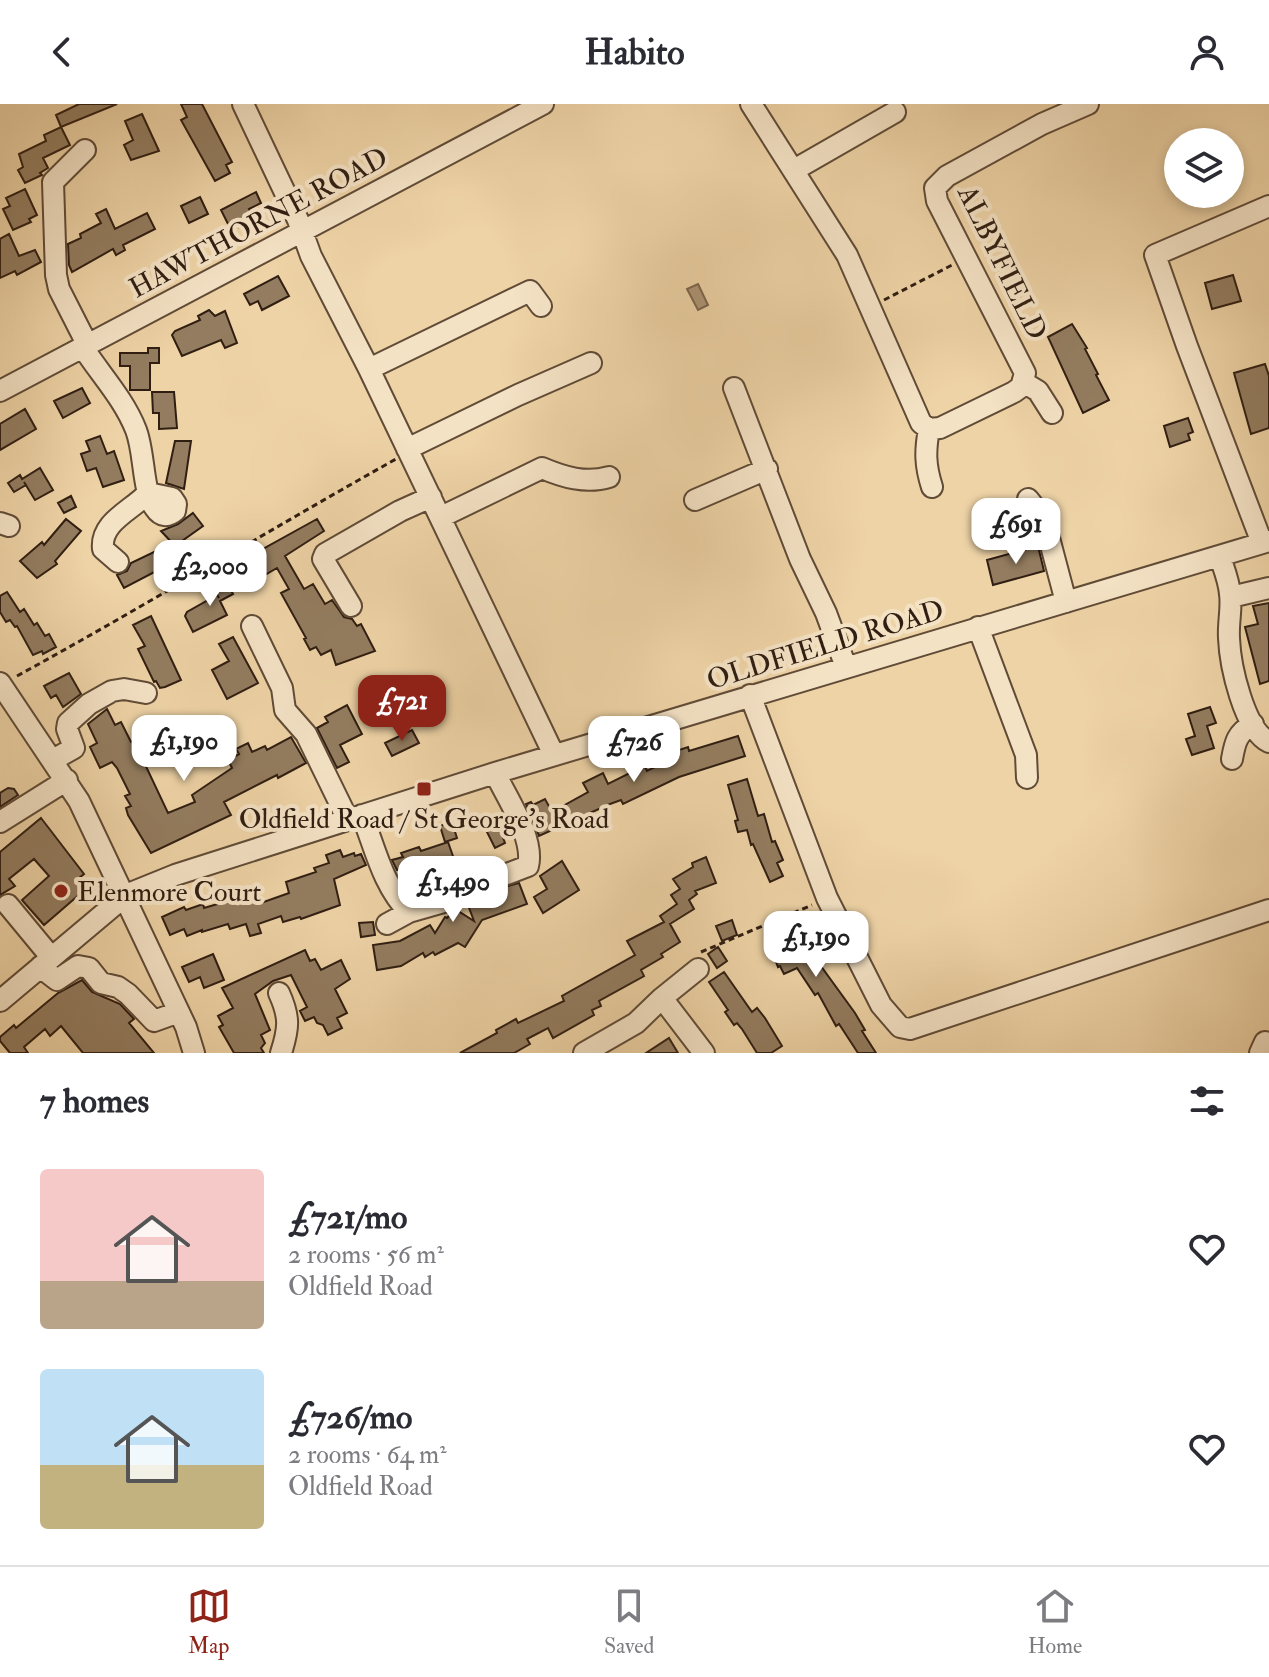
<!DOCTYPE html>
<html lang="en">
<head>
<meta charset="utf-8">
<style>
	body { margin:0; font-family:"IM FELL Double Pica",serif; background:#f2f2f3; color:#2b2b33; height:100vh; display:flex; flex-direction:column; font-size:30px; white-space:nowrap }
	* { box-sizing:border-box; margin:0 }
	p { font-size:26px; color:#7c7c81 }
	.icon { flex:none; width:44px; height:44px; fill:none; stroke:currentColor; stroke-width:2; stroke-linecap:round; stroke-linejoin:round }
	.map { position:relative; height:949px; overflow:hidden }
	.sheet { display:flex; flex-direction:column; background:#fff; flex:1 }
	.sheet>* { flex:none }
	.tools { position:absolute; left:1164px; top:24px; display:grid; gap:16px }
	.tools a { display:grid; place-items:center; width:80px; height:80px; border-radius:50%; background:#fff; box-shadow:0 4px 12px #0003; font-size:40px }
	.price { position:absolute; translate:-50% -68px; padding:0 18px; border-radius:16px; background:#fff; color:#222; font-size:26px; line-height:52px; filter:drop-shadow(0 2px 4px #0008) }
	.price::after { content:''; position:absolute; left:50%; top:48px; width:24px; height:18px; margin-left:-12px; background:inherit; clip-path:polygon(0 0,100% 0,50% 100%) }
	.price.on { background:#8f2418; color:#fff }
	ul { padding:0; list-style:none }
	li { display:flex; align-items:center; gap:24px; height:200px; padding:0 40px }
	li span { display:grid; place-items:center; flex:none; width:224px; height:160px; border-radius:8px; color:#555 }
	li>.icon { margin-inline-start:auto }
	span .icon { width:96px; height:96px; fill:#fffc; stroke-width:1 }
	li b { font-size:34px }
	h2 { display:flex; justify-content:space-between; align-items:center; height:96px; padding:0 40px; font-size:34px }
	header { display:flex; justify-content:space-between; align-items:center; height:104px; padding:0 40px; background:#fff; font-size:36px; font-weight:800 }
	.menu { display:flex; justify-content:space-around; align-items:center; height:112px; border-top:2px solid #e1e1e2; background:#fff; font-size:22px; color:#7c7c81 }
	.menu a { display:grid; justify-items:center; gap:4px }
	.menu .on { color:#8f2418 }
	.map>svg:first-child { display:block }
	.water { fill:#ad9574; stroke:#7b654d; stroke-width:2 }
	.building { fill:#937c5f; stroke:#301e12; stroke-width:2 }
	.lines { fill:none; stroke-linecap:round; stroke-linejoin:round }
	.minor-casing { stroke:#604b37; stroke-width:24 }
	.path { stroke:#301e12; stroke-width:3; stroke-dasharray:6 4; stroke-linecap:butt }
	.minor { stroke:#f4e2c5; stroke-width:20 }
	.poi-dot { fill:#8f2418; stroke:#f4e2c5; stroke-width:3 }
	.labels { text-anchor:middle; stroke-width:8; stroke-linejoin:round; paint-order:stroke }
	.street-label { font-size:28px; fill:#301e12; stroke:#f4e2c5 }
	.poi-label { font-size:28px; fill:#301e12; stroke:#f4e2c5 }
</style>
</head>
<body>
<header><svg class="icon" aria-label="back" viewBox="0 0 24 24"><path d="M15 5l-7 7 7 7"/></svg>Habito<svg class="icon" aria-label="person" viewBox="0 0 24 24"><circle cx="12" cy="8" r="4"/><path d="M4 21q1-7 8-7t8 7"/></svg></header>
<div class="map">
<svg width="1269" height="949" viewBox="0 0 1269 949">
	<rect width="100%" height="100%" fill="#eed3a6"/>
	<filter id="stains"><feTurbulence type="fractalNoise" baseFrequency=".0025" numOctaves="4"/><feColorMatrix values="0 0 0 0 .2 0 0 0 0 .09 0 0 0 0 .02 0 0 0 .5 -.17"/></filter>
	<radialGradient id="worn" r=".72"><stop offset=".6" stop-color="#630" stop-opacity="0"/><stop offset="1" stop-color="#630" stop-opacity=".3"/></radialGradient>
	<path class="water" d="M698 180 708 201 698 206 687 185Z"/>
	<path class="building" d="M79 0H117L61 23 56 11Z
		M181 0H202L232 58 226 61 230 69 215 77 181 16 187 13Z
		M142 10 159 47 131 56 124 41 133 36 125 17Z
		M61 23 70 41 43 54 48 64 40 69 42 71 25 79 18 66 23 63 19 50 46 37 44 31Z
		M25 85 37 111 29 115 31 118 13 126 3 105 10 102 6 94Z
		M256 88 261 99 249 105 255 115 239 123 238 120 230 124 221 106Z
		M200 93 208 110 189 119 181 102Z
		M106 105 115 125 147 109 155 125 123 141 125 146 116 151 113 145 72 168 69 161 68 140 81 134 80 130 101 119 96 110Z
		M9 130 19 152 35 146 41 158 17 171 15 167 0 174V135Z
		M1233 171 1241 197 1212 205 1205 179Z
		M278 172 289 192 262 206 258 197 250 201 244 190Z
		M209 206 215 212 225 207 237 239 225 244 221 236 182 252 172 231 175 227 200 216 198 212Z
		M1072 220 1087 244 1085 245 1098 270 1096 271 1109 296 1083 309 1048 233Z
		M148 244H159V259H150V286H130V262H120V249H148Z
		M1265 260 1269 272V324L1251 330 1234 269Z
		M82 284 90 299 63 314 54 297Z
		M152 288H174L177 324 159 325V309H153Z
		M25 305 36 325 0 346V320Z
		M1188 314 1193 328 1188 330 1190 336 1170 343 1164 322Z
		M100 332 107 350 114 347 124 376 103 383 96 364 87 367 81 350 90 347 86 337Z
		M175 337H191L184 385 166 379Z
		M40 364 53 386 35 396 24 378 26 381 14 388 8 379 20 371 22 375Z
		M71 392 76 403 64 409 58 399Z
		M193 409 203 422 175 442 161 427 178 420Z
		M66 415 81 427 55 457 57 460 37 474 20 457 42 438 44 441Z
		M317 415 324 427 285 452 304 485 313 480 325 500 332 496 344 513 352 515 357 522 361 520 375 547 336 561 331 546 321 551 316 543 310 546 304 535 306 534 281 489 289 485 277 464 263 472 252 451Z
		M1038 442 1044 467 993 481 987 456Z
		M156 447 164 463 124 484 117 471 127 467 131 459Z
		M225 475 233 490 220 497 227 511 193 528 185 512 187 508 217 491 219 494 212 482Z
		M7 488 20 508 24 505 34 521 37 519 45 532 49 530 56 543 43 550 42 547 33 551 17 522 15 523 10 516 6 518 0 508V492Z
		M1269 499V577L1260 580 1245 523 1258 520 1253 502Z
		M151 512 181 576 165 583 160 584 156 577 154 578 138 545 145 542 133 521Z
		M233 533 258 579 227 595 212 566 229 557 219 540Z
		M69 569 81 590 63 603 56 591 51 594 44 582Z
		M347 601 362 630 340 641 349 658 337 664 317 624 328 618 325 613Z
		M1210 603 1216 619 1207 622 1214 644 1192 651 1186 635 1195 632 1188 610Z
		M107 605 115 621 121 618 131 638 134 637 168 709 195 698 192 691 232 664 228 656 239 650 236 645 248 639 252 648 265 642 267 646 291 633 306 659 278 674 277 671 269 675 224 698 231 711 151 749 128 711 126 704 131 702 125 692 130 690 117 664 112 658 100 664 90 643 97 639 88 620Z
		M412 626 419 639 392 652 385 639Z
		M738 632 745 652 679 673 623 700 621 696 610 700 539 732 526 700 531 698 533 701 545 695 552 708 588 688 583 679 603 669 608 680 634 667 632 661 642 656 647 667 678 652 676 647 688 643 689 647Z
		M747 675 758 712 764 710 772 738 775 737 783 756 777 759 783 772 770 778 753 740 751 741 747 726 738 728 735 717 738 716 728 681Z
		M8 684 14 685 18 691 0 703V689Z
		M495 712 505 739 495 744 482 718Z
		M41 714 84 770 79 774 88 783 44 821 22 796 49 772 34 755 9 775 15 782 0 791V748Z
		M452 718 457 734 445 738 440 722Z
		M448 738 454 755 444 758 445 761 436 764 437 767 410 775 406 763 397 766 392 756 403 753 401 749 419 743 421 747Z
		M340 746 343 753 354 749 355 752 361 750 366 761 334 775 340 801 301 815 300 813 283 818 281 812 258 820 261 829 250 832 246 820 230 825 228 820 202 828V826L187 832 184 825 170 831 162 813 184 803 186 806 203 800 204 804 238 794 236 788 247 785 251 798 260 795 261 799 289 789 286 778 316 768 314 764 329 759 326 751Z
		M706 753 716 779 695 787 697 790 689 796 694 805 670 820 680 838 661 850 663 853 641 866 644 872 599 897 601 902 592 906 594 911 553 934 548 924 527 935 530 940 514 949H460L497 929 496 926 516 915 518 919 564 897 562 892 635 851 627 837 664 818 660 812 677 800 671 791 680 785 673 775 693 763 692 759Z
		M562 757 579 786 543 809 534 793 547 785 540 772Z
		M494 768 495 775 504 783 519 779 527 800 482 816 465 843 458 839 435 851 433 848 425 853 423 849 401 862 377 866 373 841 400 837 430 821 435 829 445 813 447 814 455 805 474 817 463 788 481 781 478 774Z
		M796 810 818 858 855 909 865 926 862 927 876 949H858L839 920 836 922 818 889 815 891 797 864 784 870 780 862 778 863 773 850 775 849 773 844 779 842 770 821Z
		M732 816 737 831 722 837 716 822Z
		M373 818 375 831 361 833 359 819Z
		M718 843 727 857 717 864 708 850Z
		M305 846 310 857 315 855 321 866 341 856 350 875 335 885 347 909 337 914 342 924 328 931 323 921 317 919 314 913 305 917 300 907 307 903 291 871 273 877 255 890 270 926 261 931 265 939 261 944 264 949H234L219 923 223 921 218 912 233 904 222 884Z
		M213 850 224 876 204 884 200 873 189 878 182 863Z
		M724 868 752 908 757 904 765 914 782 942 771 949H757L742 925 737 919 734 921 725 908 728 906 709 878Z
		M82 876 92 888 120 900 134 915 129 919 154 949H83L61 922 50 932 45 925 24 943 28 949H10L0 937V933L14 921 16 924 58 889Z
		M669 934 678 949H646Z"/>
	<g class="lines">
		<g class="minor-casing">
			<path id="minor" d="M243 0 298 116 311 152 369 265 554 651
				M751 0 847 151 921 319 929 325
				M85 46 53 78 56 171 59 185 87 240
				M794 66 895 8
				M82 242C100 270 124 295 136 326 145 349 142 387 155 404 161 413 168 413 175 407L176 400 172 394 148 389
				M369 265 530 187 541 202
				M1023 278 1038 287 1052 309
				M734 284 800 455 826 509 846 563
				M0 287 543 0
				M929 325 940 324 1014 288 1021 283 1025 269 937 97 935 84 947 72 1042 20 1088 0
				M929 325C925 347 925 361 932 383
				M407 345 518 291 591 259
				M1028 395 1044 415 1066 498
				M695 396 767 365
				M441 413 542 364C563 373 586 380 609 373
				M0 419 9 422
				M1262 439 1187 242 1155 151 1269 102
				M1220 453C1224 465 1229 477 1230 490 1232 504 1228 519 1229 534 1230 561 1244 626 1269 638
				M118 458 103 445C100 418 131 407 148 389
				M1231 493 1269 484
				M351 502 323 455 325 450 400 407 431 393
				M252 522 282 584 285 606 306 630 348 716
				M978 523 1026 651 1027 674
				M0 579 79 697 186 923 194 949
				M750 591 827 794 881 901 900 923 910 925 1269 806
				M1232 655C1235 638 1237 629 1253 620
				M53 656 74 644 67 625 68 619 89 600 112 587 124 585 146 589
				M495 669C507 694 535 735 528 762L507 770
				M362 711C375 744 383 782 409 808L444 798
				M0 718 67 676
				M8 801 51 853
				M387 820 409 808
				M40 863 57 876 78 862 89 864 101 879 118 883 128 890 154 917 179 908
				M279 889C290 913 289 924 281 949
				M662 894 698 865
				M0 897 119 797 133 788 175 771 495 669 1269 437
				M584 949 636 919 662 894 704 949
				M1260 949 1265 938"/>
		</g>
		<path class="path" d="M884 196 952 161
			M17 572C145 502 269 426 396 355
			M701 848 812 801"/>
		<use href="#minor" class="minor"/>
	</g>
	<g class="poi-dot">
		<rect x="416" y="677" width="16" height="16" rx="4"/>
		<circle cx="61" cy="787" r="8"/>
	</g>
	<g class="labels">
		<g class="street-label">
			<text transform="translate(258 118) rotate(-28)" y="10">HAWTHORNE ROAD</text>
			<text transform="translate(1003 158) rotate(64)" y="10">ALBYFIELD</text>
			<text transform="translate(825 540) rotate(-17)" y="10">OLDFIELD ROAD</text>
		</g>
		<g class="poi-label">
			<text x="424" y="724">Oldfield Road / St George's Road</text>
			<text x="77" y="797" text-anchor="start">Elenmore Court</text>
		</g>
	</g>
	<rect width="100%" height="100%" filter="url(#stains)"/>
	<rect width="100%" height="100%" fill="url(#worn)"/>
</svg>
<div class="tools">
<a><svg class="icon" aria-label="layers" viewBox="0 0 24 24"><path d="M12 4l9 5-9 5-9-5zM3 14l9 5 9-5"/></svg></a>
</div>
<b class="price" style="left:1016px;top:462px">£691</b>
<b class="price" style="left:210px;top:504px">£2,000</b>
<b class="price on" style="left:402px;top:639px">£721</b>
<b class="price" style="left:184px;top:679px">£1,190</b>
<b class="price" style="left:634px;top:680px">£726</b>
<b class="price" style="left:453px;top:820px">£1,490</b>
<b class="price" style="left:816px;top:875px">£1,190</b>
</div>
<section class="sheet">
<h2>7 homes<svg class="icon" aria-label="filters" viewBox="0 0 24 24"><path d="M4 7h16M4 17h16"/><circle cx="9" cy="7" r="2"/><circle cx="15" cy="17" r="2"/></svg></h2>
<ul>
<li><span style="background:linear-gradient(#f6c9c9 70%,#b9a48a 0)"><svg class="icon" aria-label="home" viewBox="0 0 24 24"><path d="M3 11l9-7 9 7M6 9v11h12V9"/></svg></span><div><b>£721/mo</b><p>2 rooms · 56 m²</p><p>Oldfield Road</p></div><svg class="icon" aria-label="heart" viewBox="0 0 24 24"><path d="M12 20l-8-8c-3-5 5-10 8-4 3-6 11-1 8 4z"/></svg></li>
<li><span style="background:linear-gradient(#bfe0f5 60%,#c2b280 0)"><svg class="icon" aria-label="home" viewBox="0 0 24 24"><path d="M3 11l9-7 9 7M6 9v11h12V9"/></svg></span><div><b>£726/mo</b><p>2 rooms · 64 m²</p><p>Oldfield Road</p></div><svg class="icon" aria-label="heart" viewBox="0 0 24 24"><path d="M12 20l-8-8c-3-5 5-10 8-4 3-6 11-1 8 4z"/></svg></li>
</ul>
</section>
<nav class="menu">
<a class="on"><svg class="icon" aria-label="map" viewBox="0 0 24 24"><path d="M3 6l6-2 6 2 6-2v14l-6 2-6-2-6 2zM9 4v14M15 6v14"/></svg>Map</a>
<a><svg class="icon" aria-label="saved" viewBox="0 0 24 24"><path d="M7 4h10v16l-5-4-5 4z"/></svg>Saved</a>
<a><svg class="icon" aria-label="home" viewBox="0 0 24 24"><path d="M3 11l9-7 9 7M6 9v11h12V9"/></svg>Home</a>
</nav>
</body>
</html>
